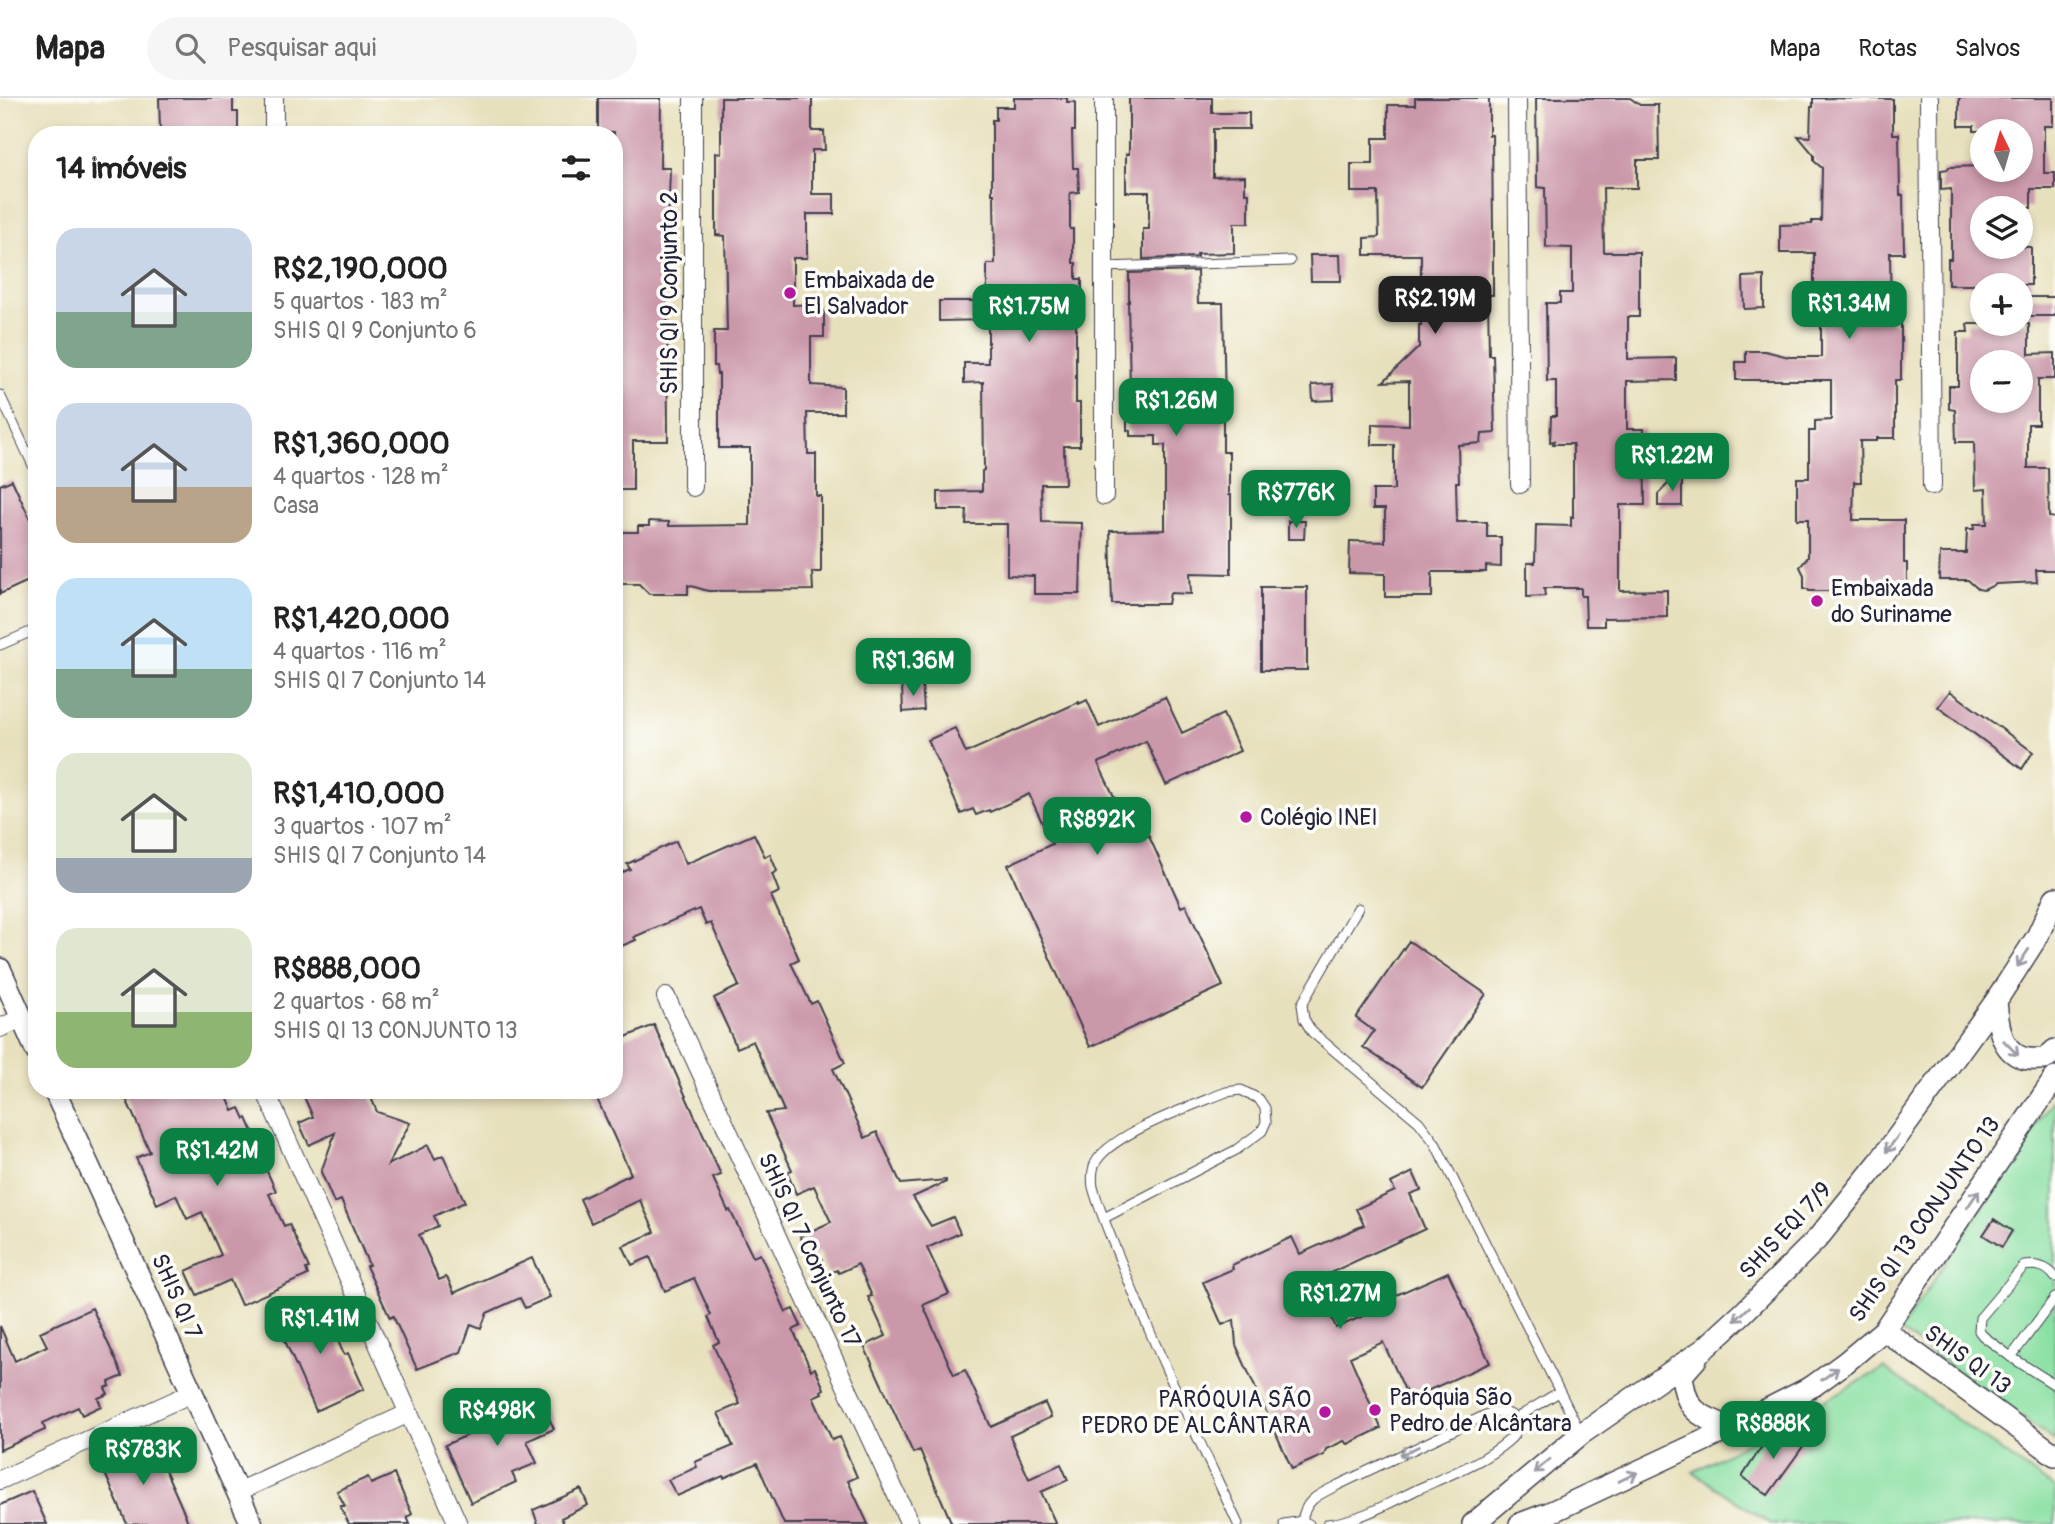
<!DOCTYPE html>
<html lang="pt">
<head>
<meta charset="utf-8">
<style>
	body { margin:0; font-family:Pangolin,sans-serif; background:#f6f6f6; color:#222; height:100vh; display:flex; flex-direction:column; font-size:26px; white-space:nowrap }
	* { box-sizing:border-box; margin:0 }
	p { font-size:23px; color:#767676 }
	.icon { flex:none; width:38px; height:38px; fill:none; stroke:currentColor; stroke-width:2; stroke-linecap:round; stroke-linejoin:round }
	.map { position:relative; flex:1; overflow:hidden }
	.sheet { position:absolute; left:28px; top:28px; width:595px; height:973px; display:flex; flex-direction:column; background:#fff; border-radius:28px; box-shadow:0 4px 10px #0003 }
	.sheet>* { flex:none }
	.needle { width:46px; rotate:355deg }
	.controls { position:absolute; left:1970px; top:21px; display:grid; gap:14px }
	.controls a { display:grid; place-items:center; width:63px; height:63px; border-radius:50%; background:#fff; box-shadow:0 4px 10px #0003; font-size:35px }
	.price { position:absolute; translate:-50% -60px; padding:0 16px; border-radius:14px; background:#0b8043; color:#fff; font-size:23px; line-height:46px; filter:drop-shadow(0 2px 4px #0008) }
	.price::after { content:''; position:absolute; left:50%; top:42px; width:21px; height:16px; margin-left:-10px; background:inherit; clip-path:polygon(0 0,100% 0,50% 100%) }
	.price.current { background:#222; color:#fff }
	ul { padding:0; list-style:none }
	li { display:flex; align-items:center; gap:21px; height:175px; padding:0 28px }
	li span { display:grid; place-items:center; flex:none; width:196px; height:140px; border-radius:21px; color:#555 }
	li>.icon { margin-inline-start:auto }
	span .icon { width:84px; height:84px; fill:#fffc; stroke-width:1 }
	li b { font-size:30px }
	h2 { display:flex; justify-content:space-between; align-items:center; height:84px; padding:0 28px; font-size:30px }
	header { display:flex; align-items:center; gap:42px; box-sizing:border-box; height:98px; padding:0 35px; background:#fff; border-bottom:2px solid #e0e0e0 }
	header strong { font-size:33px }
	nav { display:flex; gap:38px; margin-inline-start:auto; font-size:24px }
	.search { width:490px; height:63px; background:#f6f6f6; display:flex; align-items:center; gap:18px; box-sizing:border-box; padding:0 24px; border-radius:38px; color:#767676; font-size:26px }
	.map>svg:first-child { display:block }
	.green { fill:#8ae0a3; stroke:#56816f; stroke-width:2 }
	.building { fill:#cb98aa; fill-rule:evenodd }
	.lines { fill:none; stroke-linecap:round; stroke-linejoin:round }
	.service-casing { stroke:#403e4e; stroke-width:11 }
	.minor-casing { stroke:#403e4e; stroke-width:20 }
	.tertiary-casing { stroke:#403e4e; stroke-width:24 }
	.service { stroke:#fff; stroke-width:9 }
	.minor { stroke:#fff; stroke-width:18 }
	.tertiary { stroke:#fff; stroke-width:21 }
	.oneway { stroke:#9c9ca7 }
	.poi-dot { fill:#b5179e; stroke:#fdfcf7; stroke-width:2.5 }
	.labels { text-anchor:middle; stroke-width:7; stroke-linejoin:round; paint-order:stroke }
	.poi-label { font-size:23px; fill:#22223b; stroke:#fdfcf7; text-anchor:start }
	.street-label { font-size:23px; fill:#22223b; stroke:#fdfcf7 }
</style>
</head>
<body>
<header>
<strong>Mapa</strong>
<div class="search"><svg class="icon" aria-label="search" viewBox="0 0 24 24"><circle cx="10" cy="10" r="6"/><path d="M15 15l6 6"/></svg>Pesquisar aqui</div>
<nav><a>Mapa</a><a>Rotas</a><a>Salvos</a></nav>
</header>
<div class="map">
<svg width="2055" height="1426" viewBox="0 0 2055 1426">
	<rect width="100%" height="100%" fill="#fdfcf7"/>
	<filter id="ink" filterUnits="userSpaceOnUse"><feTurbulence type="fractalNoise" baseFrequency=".0143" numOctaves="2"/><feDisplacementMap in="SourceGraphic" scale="14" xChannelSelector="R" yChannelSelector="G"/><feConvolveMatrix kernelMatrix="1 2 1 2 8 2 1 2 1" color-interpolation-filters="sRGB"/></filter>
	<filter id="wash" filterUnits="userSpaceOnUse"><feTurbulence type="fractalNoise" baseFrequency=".00686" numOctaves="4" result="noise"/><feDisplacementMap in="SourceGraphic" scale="28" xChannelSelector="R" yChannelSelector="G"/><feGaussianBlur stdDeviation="1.57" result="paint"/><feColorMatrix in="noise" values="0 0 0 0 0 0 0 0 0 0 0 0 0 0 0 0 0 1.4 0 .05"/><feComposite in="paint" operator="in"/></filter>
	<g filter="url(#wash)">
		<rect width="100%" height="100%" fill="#e7e0bc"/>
		<path class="green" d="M2055 999V1343L1900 1233Z
			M1884 1270 2055 1391V1426H1771L1693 1374Z"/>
		<g id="blocks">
			<path class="building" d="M159 0H233V14H238V34H164V31H160Z
				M598 0H661L660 70H670L667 161 668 343H633V392H614V34H598Z
				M721 0H812V33H824L825 52H812V96H834V116H807V160H793V207L818 206V213H824V239H811V287L843 289V315H807L808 356H816V398H821V474H812L813 492 708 493 688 487V496H649L639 486H619V480H614V434H638V428H649V423L669 424V428L750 427V350H719V276H717L716 268H714V233H727L725 138 716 137V55H721Z
				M1014 0H1067V4H1075V33H1072L1073 70H1078L1079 94 1070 95V131H1073V165H1076V181H1082V219H1076V305H1080V348H1064L1065 386H1041L1042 424 1082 425 1080 496H1034V478L1007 477V426H966L967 412H938V394L982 393V373L984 372 983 284 964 285V265H988V222L939 223V203H987V166H995L994 96H992V22H996V9H1014Z
				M1129 0H1212V15H1249V31H1213V79L1245 78V95H1249V125H1234V155L1197 156V159L1143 161V131H1149V94H1126V56H1129Z
				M1415 0H1489V37H1492L1493 132V197H1488L1489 257H1493L1495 335 1482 336 1481 345 1458 347 1459 384H1456L1457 424H1487V439H1501V469L1486 468V474H1432V499H1385V476L1349 475 1350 443 1385 444V411H1373V392H1394V347H1372V326L1409 327V283L1383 284 1419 249V227H1421V157H1365V140L1379 139 1378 94H1351V66H1373V40H1388V7H1415Z
				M1536 0H1630L1640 7H1658L1659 62H1637V90H1603L1604 154H1639V219H1628V261L1676 260V282L1627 283V331H1644L1645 407H1620V493L1667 492V519L1604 520V528H1586L1585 498H1581V490H1544L1545 498 1527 499V465H1535L1536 427 1571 428V419H1573V346H1553L1554 343 1550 344 1551 318H1556V283H1547L1546 205H1560V195H1572V150L1546 149 1545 90 1537 89Z
				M1813 0 1893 1V36H1899L1900 97H1903L1904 155H1890L1891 225H1901V282H1895V340H1877V343H1860L1861 384H1854L1853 422H1904V465H1907V490H1905V493H1809L1808 491H1804V477L1800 469 1808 459V421H1797V380H1809V333H1815V323L1831 322V282H1736V264H1746V253H1765L1789 259H1821V217L1814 218V155H1780V127L1812 126V123H1821L1822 70 1814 63V57L1798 38 1810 39 1811 9H1813Z
				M1959 0H2053V28H2044V75H2055V91H2031V110H1983V149H2031V187H1948V161H1951V91L1941 92V72L1948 71 1949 69 1983 68V72H2021V33H1974V28H1959Z
				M1310 157H1340L1341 183H1311Z
				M1197 173 1198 205H1223L1225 309H1223V354H1229V397H1231V476L1190 475 1191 496 1170 495 1168 506H1112L1110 433 1165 432V347H1156V338H1130V333L1127 332V290H1130L1128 204H1129V175Z
				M1764 178V210L1744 211 1743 179Z
				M2021 199H2055V218H2021Z
				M1967 226H2029V256L2055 255V281H2038V326H2028V370H2048L2049 419 2055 420V472H2036L2037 484 1996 486 1984 492 1978 491 1968 482H1939L1940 455H1966L1967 431H1974V426H1987L1986 391 1975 392 1974 344H1956L1955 312 1949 311V288H1958V234H1968ZM1983 264H2021V303H1983Z
				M1333 286 1334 302 1313 303 1312 287Z
				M1682 372V408H1658V396Z
				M12 382 37 436V479L0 496V387Z
				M1288 423H1305L1304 441H1288Z
				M1261 489H1307V572H1261Z
				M922 586 924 612 903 614 902 587Z
				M1950 593 2033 654 2022 671 1938 609Z
				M1165 599 1182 635 1223 616 1240 653 1166 687 1146 643 1098 665 1120 711 1134 705 1181 809 1186 807 1223 888 1090 949 1008 767 1052 746 1029 696 990 714 989 712 976 717 973 711 961 716 928 642 955 630 966 655 1079 604V606L1087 602 1099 629Z
				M754 736 765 759 770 756 777 773 772 776 779 794 771 798 799 861 791 865 811 906 817 903 845 965 833 971 865 1040 877 1034 901 1086 946 1082V1084L913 1099 931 1128 953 1119 960 1135 927 1150 949 1196 923 1207 954 1277 965 1272 991 1329 1045 1305 1051 1319 1010 1338 1029 1381 1061 1366 1068 1382 1041 1394 1056 1426H952L920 1352 913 1355 864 1248 886 1238 868 1199 872 1198 858 1166 839 1175 837 1172 828 1176 819 1155 809 1159 800 1138 831 1124 814 1088 796 1096 787 1074 792 1072 766 1015 784 1013 753 943 737 950 714 900 739 888 711 825 706 827 699 811 634 839 636 842 614 851V778L630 771 627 766 676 743 686 766Z
				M1409 843 1486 896 1422 989 1363 949 1374 933 1356 920Z
				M654 927 721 1077 713 1080 728 1113 730 1112 753 1159 760 1156 786 1214 793 1211 801 1228 793 1232 811 1272 815 1270 824 1291 821 1293 822 1295 813 1299 832 1342 840 1339 857 1379 848 1383 868 1426H784L757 1365 724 1380 723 1378 677 1398 668 1382 697 1369 695 1364 733 1348 718 1315 740 1306 713 1247 719 1244 708 1219 711 1217 694 1180 665 1193 650 1159 632 1167 623 1148 655 1134 640 1102 591 1125 580 1101 631 1076 593 992H614V944Z
				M122 992H224L233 1013 240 1010 245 1021 247 1020 255 1038 245 1042 258 1072 265 1069 276 1093 269 1096 284 1128 289 1126 309 1170 306 1171 308 1177 241 1207 230 1182 197 1197 186 1173 221 1157 202 1114 187 1121 176 1097 157 1106 136 1060 150 1054Z
				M301 992H368L377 1014 410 1025 388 1067 428 1047 435 1061 443 1057 465 1104 434 1118 438 1128 419 1137 439 1182 446 1179 448 1181 454 1195 532 1160 550 1199 525 1210 520 1200 487 1215 481 1230 471 1226 461 1254 417 1271 393 1218 390 1220 366 1168 369 1167 341 1102 334 1105 321 1074 335 1035 309 1047 299 1025 313 1019Z
				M1413 1074 1421 1092 1410 1096 1425 1131 1319 1180 1321 1205 1326 1207 1336 1230 1370 1215 1367 1210 1448 1174 1490 1265 1409 1301 1383 1244 1350 1259 1381 1330 1348 1346 1344 1343 1326 1351 1324 1357 1292 1371 1236 1247 1234 1222 1222 1227 1203 1184 1233 1171 1232 1167 1292 1139 1300 1156 1364 1127 1356 1111 1395 1093 1391 1085Z
				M1994 1121 2012 1133 2002 1149 1983 1137Z
				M327 1203 335 1221 330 1224 344 1257 348 1255 364 1291 316 1313 277 1225Z
				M92 1210 123 1278 109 1284 110 1288 105 1290 108 1296 98 1300 101 1308 82 1317 78 1309 43 1325 45 1332 0 1352V1228L15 1263 47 1248 40 1234Z
				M493 1298 503 1321 542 1304 554 1331 527 1343 537 1365 512 1375 516 1384 471 1405 445 1347 484 1330 473 1308Z
				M1780 1331 1804 1347 1768 1397 1742 1379 1770 1336Z
				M152 1343 176 1396 189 1426H127L100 1364 140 1345 141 1348Z
				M394 1376 412 1416 407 1419 410 1426H349L340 1408H345L337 1393 368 1379 371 1386Z
				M581 1391 588 1407 561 1420 564 1426H538L533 1412Z
				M32 1393 47 1426H0V1407Z"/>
		</g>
	</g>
	<g filter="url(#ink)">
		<use href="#blocks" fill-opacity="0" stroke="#403e4e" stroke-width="2"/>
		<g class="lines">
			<g class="service-casing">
				<path id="service" d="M1104 169 1290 163
					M0 297 37 376
					M0 547 37 531
					M1358 810 1302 906 1304 921 1312 934 1419 1024 1435 1045 1581 1336
					M1104 1120 1236 1052 1262 1033 1266 1024 1265 1010 1259 1001 1241 992 1226 994C1195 1007 1105 1037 1094 1068 1092 1074 1092 1084 1093 1089 1101 1118 1114 1146 1125 1174 1159 1259 1199 1342 1238 1426
					M2055 1179C2047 1168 2037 1166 2024 1168L1980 1220 1979 1233 1983 1238 2011 1259 2055 1287
					M2011 1259 2055 1200
					M1515 1321 1559 1294
					M1302 1423C1306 1400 1319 1397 1338 1387L1490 1315C1511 1309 1529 1326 1508 1343 1484 1364 1447 1378 1418 1391 1389 1405 1359 1423 1327 1426
					M1284 1426 1302 1423 1309 1426"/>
			</g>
			<g class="minor-casing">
				<path id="minor" d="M274 0V37
					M693 0V389
					M1517 0 1520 386
					M1929 0 1932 388
					M1104 398V0
					M666 899 910 1426
					M0 930 22 920
					M265 992 458 1426
					M0 1382 192 1295
					M237 1394 409 1315"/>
			</g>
			<g class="tertiary-casing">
				<path id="tertiary" d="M0 871 37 954
					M1996 903C1998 923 1999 952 2023 960 2029 962 2038 961 2045 961L2055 952
					M54 992 252 1426
					M1884 1232 2055 1357
					M1696 1261 1682 1277C1686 1315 1699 1317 1731 1330
					M1473 1426 1581 1336 1704 1251 1743 1215 1818 1140 1880 1063 1996 903 2037 839 2055 800
					M1520 1426 1549 1415 1731 1330 1813 1288 1846 1264 1884 1232 2055 980"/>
			</g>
			<use href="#service" class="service"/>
			<use href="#minor" class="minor"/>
			<use href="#tertiary" class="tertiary"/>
		</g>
		<defs><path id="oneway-shaft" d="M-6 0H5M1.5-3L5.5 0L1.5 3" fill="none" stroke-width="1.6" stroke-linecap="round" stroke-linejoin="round" transform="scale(1.75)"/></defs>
		<g class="oneway">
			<use href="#oneway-shaft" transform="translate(2023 860) rotate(123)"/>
			<use href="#oneway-shaft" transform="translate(2011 950) rotate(45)"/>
			<use href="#oneway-shaft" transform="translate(1892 1046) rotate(126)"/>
			<use href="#oneway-shaft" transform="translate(1973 1101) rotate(-56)"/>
			<use href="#oneway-shaft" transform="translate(1742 1216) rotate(137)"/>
			<use href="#oneway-shaft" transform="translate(1830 1276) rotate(-36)"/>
			<use href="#oneway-shaft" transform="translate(1409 1353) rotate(155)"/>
			<use href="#oneway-shaft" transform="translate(1542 1368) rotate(140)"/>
			<use href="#oneway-shaft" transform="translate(1628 1379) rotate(-25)"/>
		</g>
	</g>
	<g class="poi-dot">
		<circle cx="790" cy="195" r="7"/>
		<circle cx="1817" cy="503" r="7"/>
		<circle cx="1246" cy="719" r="7"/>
		<circle cx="1375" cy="1312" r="7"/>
		<circle cx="1325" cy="1314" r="7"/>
	</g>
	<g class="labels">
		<g class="poi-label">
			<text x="804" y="190">Embaixada de<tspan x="804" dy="26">El Salvador</tspan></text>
			<text x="1831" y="498">Embaixada<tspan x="1831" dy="26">do Suriname</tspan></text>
			<text x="1260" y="727">Colégio INEI</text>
			<text x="1389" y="1307">Paróquia São<tspan x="1389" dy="26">Pedro de Alcântara</tspan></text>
			<text x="1311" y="1309" text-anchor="end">PARÓQUIA SÃO<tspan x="1311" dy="26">PEDRO DE ALCÂNTARA</tspan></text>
		</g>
		<g class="street-label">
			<text transform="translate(669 195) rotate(-90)" y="8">SHIS QI 9 Conjunto 2</text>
			<text transform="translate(1924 1121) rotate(-55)" y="8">SHIS QI 13 CONJUNTO 13</text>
			<text transform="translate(1785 1132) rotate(-47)" y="8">SHIS EQI 7/9</text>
			<text transform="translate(810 1152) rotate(65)" y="8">SHIS QI 7 Conjunto 17</text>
			<text transform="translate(177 1198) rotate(66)" y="8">SHIS QI 7</text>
			<text transform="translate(1968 1261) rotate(36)" y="8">SHIS QI 13</text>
		</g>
	</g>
</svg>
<div class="controls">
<a><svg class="needle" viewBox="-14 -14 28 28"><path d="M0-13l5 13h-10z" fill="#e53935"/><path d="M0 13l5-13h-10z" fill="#767676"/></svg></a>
<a><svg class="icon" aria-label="layers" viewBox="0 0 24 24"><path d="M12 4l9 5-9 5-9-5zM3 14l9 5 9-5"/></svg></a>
<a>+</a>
<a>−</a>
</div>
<b class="price current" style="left:1435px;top:238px">R$2.19M</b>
<b class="price" style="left:1849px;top:243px">R$1.34M</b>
<b class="price" style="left:1029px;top:246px">R$1.75M</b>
<b class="price" style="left:1176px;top:340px">R$1.26M</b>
<b class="price" style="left:1672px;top:395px">R$1.22M</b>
<b class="price" style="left:1296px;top:432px">R$776K</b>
<b class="price" style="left:913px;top:600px">R$1.36M</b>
<b class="price" style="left:1097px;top:759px">R$892K</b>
<b class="price" style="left:217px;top:1090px">R$1.42M</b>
<b class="price" style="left:1340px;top:1233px">R$1.27M</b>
<b class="price" style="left:320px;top:1258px">R$1.41M</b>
<b class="price" style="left:497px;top:1350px">R$498K</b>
<b class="price" style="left:1773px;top:1363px">R$888K</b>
<b class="price" style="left:143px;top:1389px">R$783K</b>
<section class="sheet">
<h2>14 imóveis<svg class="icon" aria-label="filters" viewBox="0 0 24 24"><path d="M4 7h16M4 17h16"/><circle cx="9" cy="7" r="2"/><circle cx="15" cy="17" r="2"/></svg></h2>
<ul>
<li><span style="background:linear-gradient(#c9d6e8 60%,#7fa58c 0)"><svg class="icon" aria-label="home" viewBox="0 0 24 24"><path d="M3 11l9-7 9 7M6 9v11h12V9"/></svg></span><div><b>R$2,190,000</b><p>5 quartos · 183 m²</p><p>SHIS QI 9 Conjunto 6</p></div></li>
<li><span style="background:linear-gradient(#c9d6e8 60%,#b9a48a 0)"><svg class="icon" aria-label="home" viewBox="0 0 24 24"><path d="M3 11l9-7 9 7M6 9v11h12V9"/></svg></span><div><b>R$1,360,000</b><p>4 quartos · 128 m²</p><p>Casa</p></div></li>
<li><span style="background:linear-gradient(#bfe0f5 65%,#7fa58c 0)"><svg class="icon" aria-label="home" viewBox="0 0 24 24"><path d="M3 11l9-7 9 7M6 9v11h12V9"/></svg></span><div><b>R$1,420,000</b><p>4 quartos · 116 m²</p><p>SHIS QI 7 Conjunto 14</p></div></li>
<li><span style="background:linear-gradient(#dfe7d0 75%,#9aa5b1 0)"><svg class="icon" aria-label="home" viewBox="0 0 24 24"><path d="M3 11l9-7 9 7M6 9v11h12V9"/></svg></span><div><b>R$1,410,000</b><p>3 quartos · 107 m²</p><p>SHIS QI 7 Conjunto 14</p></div></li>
<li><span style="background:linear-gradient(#dfe7d0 60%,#8fb573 0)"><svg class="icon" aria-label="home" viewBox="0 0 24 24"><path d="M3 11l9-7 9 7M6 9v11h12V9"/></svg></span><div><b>R$888,000</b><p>2 quartos · 68 m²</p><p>SHIS QI 13 CONJUNTO 13</p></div></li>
</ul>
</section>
</div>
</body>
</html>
